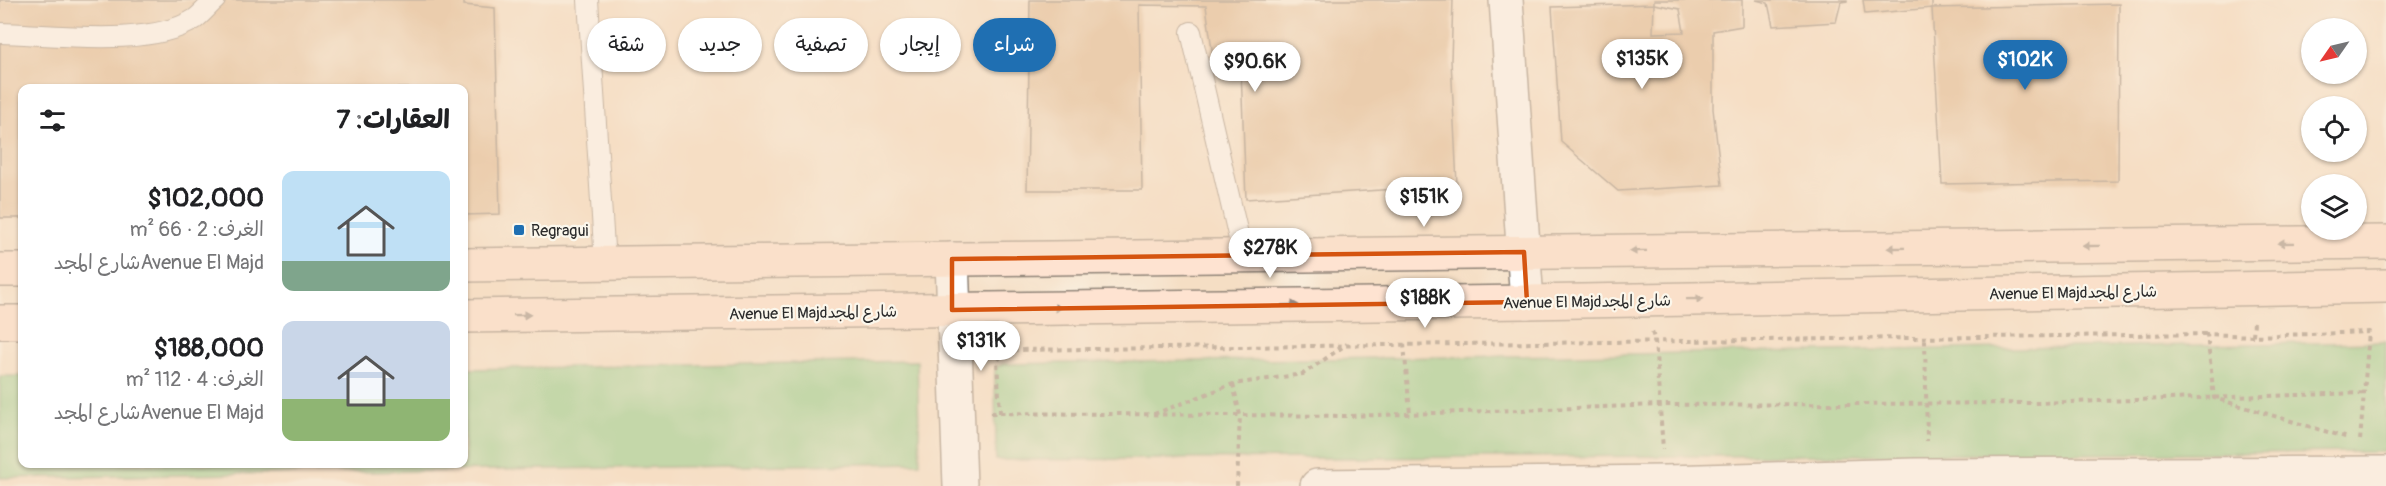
<!DOCTYPE html>
<html lang="ar">
<head>
<meta charset="utf-8">
<style>
	body { margin:0; font-family:Pangolin,"Playpen Sans Arabic",sans-serif; background:#f6f6f6; color:#202124; direction:rtl; height:100vh; display:flex; flex-direction:column; font-size:22px; white-space:nowrap }
	* { box-sizing:border-box; margin:0 }
	p { font-size:20px; color:#757577 }
	.icon { flex:none; width:33px; height:33px; fill:none; stroke:currentColor; stroke-width:2; stroke-linecap:round; stroke-linejoin:round }
	.map { position:relative; flex:1; overflow:hidden; direction:ltr }
	.sheet { position:absolute; left:18px; top:84px; width:450px; height:384px; display:flex; flex-direction:column; background:#fff; border-radius:12px; box-shadow:0 2px 4px #0004; direction:rtl }
	.sheet>* { flex:none }
	.top-card { position:absolute; left:486px; top:18px; width:570px; height:54px; direction:rtl; display:flex; gap:12px }
	.needle { width:39px; rotate:236deg }
	.fabs { position:absolute; left:2301px; top:18px; display:grid; gap:12px }
	.fabs a { display:grid; place-items:center; width:66px; height:66px; border-radius:50%; background:#fff; box-shadow:0 2px 4px #0004; font-size:30px }
	.price { position:absolute; translate:-50% -51px; padding:0 14px; border-radius:21px; background:#fff; color:#222; font-size:20px; line-height:39px; filter:drop-shadow(0 2px 3px #0008) }
	.price::after { content:''; position:absolute; left:50%; top:36px; width:18px; height:14px; margin-left:-9px; background:inherit; clip-path:polygon(0 0,100% 0,50% 100%) }
	.price.active { background:#1f6fb2; color:#fff }
	ul { padding:0; list-style:none }
	li { display:flex; align-items:center; gap:18px; height:150px; padding:0 18px }
	li span { display:grid; place-items:center; flex:none; width:168px; height:120px; border-radius:12px; color:#555 }
	li>.icon { margin-inline-start:auto }
	span .icon { width:72px; height:72px; fill:#fffc; stroke-width:1 }
	li b { font-size:26px }
	h2 { display:flex; justify-content:space-between; align-items:center; height:72px; padding:0 18px; font-size:26px }
	.pill { padding:0 21px; border-radius:27px; background:#fff; box-shadow:0 2px 4px #0004; font-size:21px; line-height:54px }
	.pill.active { background:#1f6fb2; color:#fff }
	.map>svg:first-child { display:block }
	.green { fill:#88ce88; stroke:#5a7c5a; stroke-width:1.5 }
	.building { fill:#deb890; fill-rule:evenodd }
	.lines { fill:none; stroke-linecap:round; stroke-linejoin:round }
	.lane-casing { stroke:#908478; stroke-width:22 }
	.street-casing { stroke:#908478; stroke-width:36 }
	.secondary-casing { stroke:#908478; stroke-width:36 }
	.path { stroke:#908478; stroke-width:4; stroke-dasharray:4.5 4.5; stroke-linecap:butt }
	.lane { stroke:#fff; stroke-width:20 }
	.street { stroke:#fff; stroke-width:33 }
	.secondary { stroke:#fee3d1; stroke-width:33 }
	.oneway { fill:#94877e }
	.marked { fill:none; stroke:#d5540f; stroke-width:4.5; stroke-linejoin:round }
	.poi-dot { fill:#1f6fb2; stroke:#fbf7ec; stroke-width:2 }
	.labels { text-anchor:middle; stroke-width:4.5; stroke-linejoin:round; paint-order:stroke }
	.poi-label { font-size:16px; fill:#2b2b2b; stroke:#fbf7ec; text-anchor:start }
	.street-label { font-size:16px; fill:#2b2b2b; stroke:#fbf7ec }
</style>
</head>
<body>
<div class="map">
<svg width="2386" height="486" viewBox="0 0 2386 486">
	<rect width="100%" height="100%" fill="#fbf7ec"/>
	<filter id="ink" filterUnits="userSpaceOnUse"><feTurbulence type="fractalNoise" baseFrequency=".0167" numOctaves="2"/><feDisplacementMap in="SourceGraphic" scale="12" xChannelSelector="R" yChannelSelector="G"/><feConvolveMatrix kernelMatrix="1 2 1 2 8 2 1 2 1" color-interpolation-filters="sRGB"/></filter>
	<filter id="wash" filterUnits="userSpaceOnUse"><feTurbulence type="fractalNoise" baseFrequency=".008" numOctaves="4" result="noise"/><feDisplacementMap in="SourceGraphic" scale="24" xChannelSelector="R" yChannelSelector="G"/><feGaussianBlur stdDeviation="1.35" result="paint"/><feColorMatrix in="noise" values="0 0 0 0 0 0 0 0 0 0 0 0 0 0 0 0 0 1.4 0 .05"/><feComposite in="paint" operator="in"/></filter>
	<g filter="url(#wash)">
		<rect width="100%" height="100%" fill="#f5dec4"/>
		<path class="green" d="M2386 342V452L996 460 995 371 996 367 1003 364Z
			M917 361 920 463 0 478V376H22V464H464V369Z"/>
		<g id="blocks">
			<path class="building" d="M0 0H464V5L495 8 500 214 464 215V88H22V218H0Z
				M1030 0H1453L1451 60 1457 185 1246 199 1241 70 1215 71 1206 6 1139 5 1142 190H1027Z
				M1654 0H1742V26L1713 31V109L1722 185 1618 191 1561 142 1552 7 1654 4ZM1654 4 1680 9 1684 32 1653 33Z
				M1756 0H1847V1L1841 2 1836 22 1773 26 1768 3Z
				M1863 0H1932V8L2119 4 2118 181 1942 184 1932 8 1865 14Z"/>
		</g>
	</g>
	<g filter="url(#ink)">
		<use href="#blocks" fill-opacity="0" stroke="#908478" stroke-width="1.5"/>
		<g class="lines">
			<g class="lane-casing">
				<path id="lane" d="M588 0 605 263
					M1191 32 1243 256
					M0 33C52 34 150 48 195 19 202 14 208 6 215 0"/>
			</g>
			<g class="street-casing">
				<path id="street" d="M1506 0 1527 302
					M952 259 960 486
					M1317 486 1666 482 1916 475 2386 473"/>
			</g>
			<g class="secondary-casing">
				<path id="secondary" d="M464 265 2386 242
					M0 270H22
					M464 316 1527 302 2386 286
					M0 322H22"/>
			</g>
			<path class="path" d="M2254 322 2253 336 2369 332 2360 441
				M1652 332 1655 341 1663 449
				M2253 336 2207 334 2214 398 2348 438
				M1925 340 1927 441
				M1404 344 1410 414
				M1233 384 1240 415 1237 486
				M991 413 1349 416 1660 405 2036 403 2364 393
				M1000 413 997 361 1002 355 1015 350 2207 334
				M1154 414 1233 384 1303 374 1347 344"/>
			<use href="#lane" class="lane"/>
			<use href="#street" class="street"/>
			<use href="#secondary" class="secondary"/>
		</g>
		<defs><path id="oneway-solid" d="M-6-.8H1V-3.2L6.5 0L1 3.2V.8H-6Z" transform="scale(1.5)"/></defs>
		<g class="oneway">
			<use href="#oneway-solid" transform="translate(2286 243) rotate(179)"/>
			<use href="#oneway-solid" transform="translate(2091 246) rotate(179)"/>
			<use href="#oneway-solid" transform="translate(1896 248) rotate(179)"/>
			<use href="#oneway-solid" transform="translate(1638 251) rotate(179)"/>
			<use href="#oneway-solid" transform="translate(1695 299) rotate(-1)"/>
			<use href="#oneway-solid" transform="translate(1290 305) rotate(-1)"/>
			<use href="#oneway-solid" transform="translate(1053 308) rotate(-1)"/>
			<use href="#oneway-solid" transform="translate(522 315) rotate(-1)"/>
		</g>
	</g>
	<path d="M0 0H2386V486H0ZM1524 252 1527 302 952 310V259Z" fill="#f5dec4" fill-opacity=".55" fill-rule="evenodd"/>
	<path class="marked" d="M1524 252 1527 302 952 310V259Z"/>
	<rect class="poi-dot" x="513" y="224" width="12" height="12" rx="3"/>
	<g class="labels">
		<g class="poi-label">
			<text x="531" y="236">Regragui</text>
		</g>
		<g class="street-label">
			<text transform="translate(2073 292) rotate(-1)" y="6">Avenue El Majdشارع المجد</text>
			<text transform="translate(1587 301) rotate(-1)" y="6">Avenue El Majdشارع المجد</text>
			<text transform="translate(813 312) rotate(-1)" y="6">Avenue El Majdشارع المجد</text>
		</g>
	</g>
</svg>
<div class="fabs">
<a><svg class="needle" viewBox="-14 -14 28 28"><path d="M0-13l5 13h-10z" fill="#e53935"/><path d="M0 13l5-13h-10z" fill="#757577"/></svg></a>
<a><svg class="icon" aria-label="locate" viewBox="0 0 24 24"><circle cx="12" cy="12" r="6"/><path d="M12 2v4M12 18v4M2 12h4M18 12h4"/></svg></a>
<a><svg class="icon" aria-label="layers" viewBox="0 0 24 24"><path d="M12 4l9 5-9 5-9-5zM3 14l9 5 9-5"/></svg></a>
</div>
<b class="price" style="left:1642px;top:90px">$135K</b>
<b class="price active" style="left:2025px;top:91px">$102K</b>
<b class="price" style="left:1255px;top:93px">$90.6K</b>
<b class="price" style="left:1424px;top:228px">$151K</b>
<b class="price" style="left:1270px;top:279px">$278K</b>
<b class="price" style="left:1425px;top:329px">$188K</b>
<b class="price" style="left:981px;top:372px">$131K</b>
<div class="top-card">
<a class="pill active">شراء</a>
<a class="pill">إيجار</a>
<a class="pill">تصفية</a>
<a class="pill">جديد</a>
<a class="pill">شقة</a>
</div>
<section class="sheet">
<h2>العقارات: 7<svg class="icon" aria-label="filters" viewBox="0 0 24 24"><path d="M4 7h16M4 17h16"/><circle cx="9" cy="7" r="2"/><circle cx="15" cy="17" r="2"/></svg></h2>
<ul>
<li><span style="background:linear-gradient(#bfe0f5 75%,#7fa58c 0)"><svg class="icon" aria-label="home" viewBox="0 0 24 24"><path d="M3 11l9-7 9 7M6 9v11h12V9"/></svg></span><div><b>$102,000</b><p>الغرف: 2 · 66 m²</p><p>Avenue El Majdشارع المجد</p></div></li>
<li><span style="background:linear-gradient(#c9d6e8 65%,#8fb573 0)"><svg class="icon" aria-label="home" viewBox="0 0 24 24"><path d="M3 11l9-7 9 7M6 9v11h12V9"/></svg></span><div><b>$188,000</b><p>الغرف: 4 · 112 m²</p><p>Avenue El Majdشارع المجد</p></div></li>
</ul>
</section>
</div>
</body>
</html>
